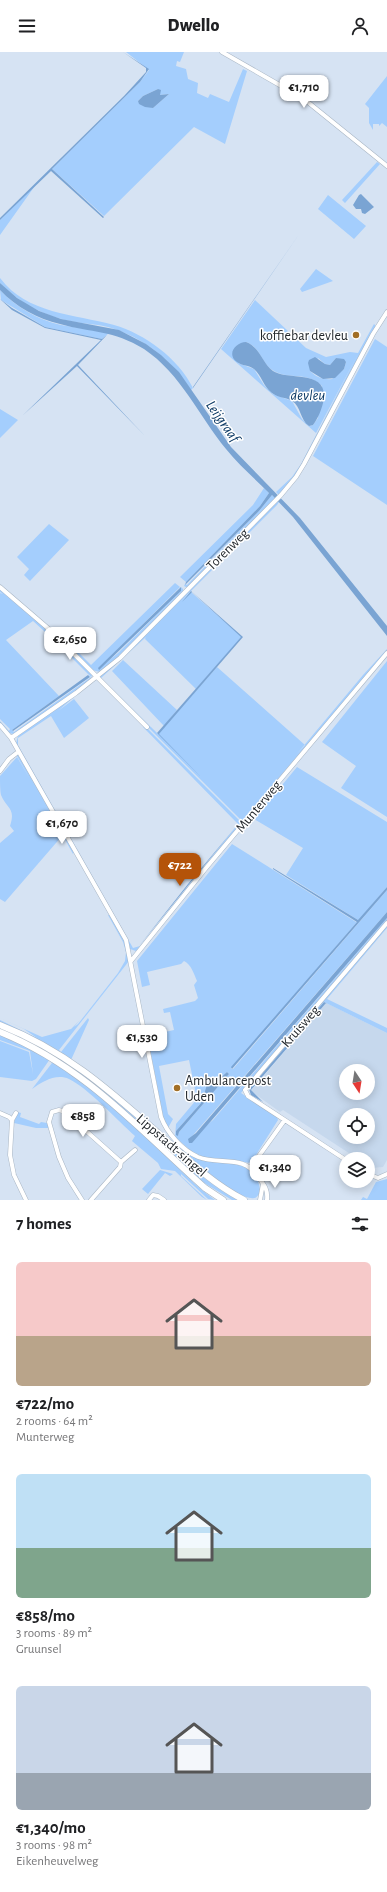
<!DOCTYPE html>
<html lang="en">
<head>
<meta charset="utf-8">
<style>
	body { margin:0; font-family:"Alegreya Sans",sans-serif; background:#f2f2f2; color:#202124; height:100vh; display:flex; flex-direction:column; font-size:15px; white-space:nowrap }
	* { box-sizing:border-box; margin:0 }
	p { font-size:13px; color:#757577 }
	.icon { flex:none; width:22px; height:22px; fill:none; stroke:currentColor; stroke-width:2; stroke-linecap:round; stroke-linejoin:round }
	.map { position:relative; height:1148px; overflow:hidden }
	.sheet { display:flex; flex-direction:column; background:#fff; flex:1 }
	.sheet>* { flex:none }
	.needle { width:26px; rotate:168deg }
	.tools { position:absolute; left:339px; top:1012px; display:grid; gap:8px }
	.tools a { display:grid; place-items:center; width:36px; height:36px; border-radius:50%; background:#fff; box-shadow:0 2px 10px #0003; font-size:20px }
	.price { position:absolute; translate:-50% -34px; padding:0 9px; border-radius:8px; background:#fff; color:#222; font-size:13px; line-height:26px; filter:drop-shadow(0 1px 2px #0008) }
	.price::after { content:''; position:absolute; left:50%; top:24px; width:12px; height:9px; margin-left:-6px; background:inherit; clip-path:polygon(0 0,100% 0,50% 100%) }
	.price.current { background:#b45309; color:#fff }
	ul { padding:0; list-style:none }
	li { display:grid; align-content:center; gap:8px; height:212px; padding:0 16px }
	li span { display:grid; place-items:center; height:124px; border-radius:6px; color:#555 }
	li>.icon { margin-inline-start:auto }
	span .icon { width:72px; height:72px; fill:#fffc; stroke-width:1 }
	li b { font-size:17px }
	h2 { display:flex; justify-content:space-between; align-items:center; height:48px; padding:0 16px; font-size:17px }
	header { display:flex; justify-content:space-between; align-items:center; height:52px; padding:0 16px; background:#fff; font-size:18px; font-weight:800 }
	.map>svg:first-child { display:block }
	.built { fill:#c6d8ed; fill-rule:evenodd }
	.green { fill:#a4cefd; fill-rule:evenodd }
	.water { fill:#7aa4d3 }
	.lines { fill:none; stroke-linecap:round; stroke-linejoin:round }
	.minor-casing { stroke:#a9b6c4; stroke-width:5 }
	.primary-casing { stroke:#a9b6c4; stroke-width:7 }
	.minor { stroke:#fff; stroke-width:4 }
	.primary { stroke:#fff; stroke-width:6 }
	.poi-dot { fill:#a26f26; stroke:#fff; stroke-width:1.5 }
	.labels { text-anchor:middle; stroke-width:3; stroke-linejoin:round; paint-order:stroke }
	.poi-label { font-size:14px; fill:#22272c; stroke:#fff; text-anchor:end }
	.street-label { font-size:14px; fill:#22272c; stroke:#fff }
	.water-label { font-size:15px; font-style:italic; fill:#093763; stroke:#fff }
</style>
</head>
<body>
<header><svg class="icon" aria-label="menu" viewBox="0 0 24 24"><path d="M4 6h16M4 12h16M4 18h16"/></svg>Dwello<svg class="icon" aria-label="person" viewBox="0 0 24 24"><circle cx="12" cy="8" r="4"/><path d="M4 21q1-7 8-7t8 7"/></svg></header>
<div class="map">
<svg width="387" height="1148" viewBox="0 0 387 1148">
	<rect width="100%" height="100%" fill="#d6e3f3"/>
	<path class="built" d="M326 951 387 981V1108L383 1115 371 1116 368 1114V1107H358L283 1058 280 1060 251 1039ZM346 1019H368V1041H346ZM346 1063H368V1085H346Z"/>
	<path class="green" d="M126 0H184L180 10 177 9 176 14 186 17 188 27 198 31 197 41 208 46 210 42 229 50 243 17 247 19 225 92 194 75 104 164 52 117 140 30 149 18ZM158 37 160 43 169 42 153 56 138 49 143 44Z
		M387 24V75L382 71 379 74V72H373V78L369 71V56L365 52Z
		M377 110 380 112 345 151 342 148Z
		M37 131 0 183V168Z
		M328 143 366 174 354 187 318 157Z
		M316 217 333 229 302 240 300 237Z
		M0 226C27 262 74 262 114 273 145 282 178 306 193 336L191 338C172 308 143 285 108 275 97 272 86 272 75 270 46 265 20 252 0 231Z
		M0 238C16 255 38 268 61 273 77 276 93 277 109 281L102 287 45 275 1 248Z
		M255 248 306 296 326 305 350 300 358 301 374 272 375 273V276L301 416 279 443 276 440 292 425 301 412 358 302 316 381 221 297ZM246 290C261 295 261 312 274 319 289 328 307 319 322 334L318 366 313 373 309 374 302 367 292 349 273 342 264 333 254 317 238 311ZM318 306 325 312 330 313 336 306 346 310 344 317 332 327C323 328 316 325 310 319Z
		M375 287 387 295V453L313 404Z
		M0 357 18 368 0 386Z
		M264 436 269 441 260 454 186 530 180 525 253 453Z
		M272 443 275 446 188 535H186L184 534 185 532 187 533 259 459Z
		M277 448 279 450 277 453 181 549 191 540 242 585 196 637 145 587 146 585 101 626 158 682 217 615 305 693 296 703 363 623 387 597V599L242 769 99 626 156 572Z
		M49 472 69 488 30 529 24 523 29 517 17 505Z
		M175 531 180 535 98 617 118 601 181 539V535L183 537V540L116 607 100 620 92 618 69 594 70 592 91 613Z
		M0 537 55 585 54 588 33 569 6 588 59 644 12 678 14 680 91 625 56 590 60 589 92 623 90 629 13 682 9 681 0 671V669L9 679 10 677 0 667V541L3 542 0 540Z
		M123 608 177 658 164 674 112 619Z
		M387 609V765L341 736 356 714 322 690Z
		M72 645 75 647 73 646 58 659 74 647 89 666 64 686 51 664 18 686V693L133 896 140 894 238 772 143 675 144 674 147 676 240 769 241 772 136 899 130 897 128 888 16 692 18 684Z
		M16 703H19L74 800 73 802 54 768 62 784 5 850 0 847V791L14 779 10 774C16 756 7 757 1 743 0 738 0 729 0 724L17 705 30 727 17 704 12 707 0 722 5 714Z
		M297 715 387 770V835L231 1017H233L387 838V860L188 1089 213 1068 387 866V870L241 1041 277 1065 278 1068 251 1111 203 1105 191 1099 175 1085 176 1072 197 1047 189 1008 159 1014 168 1062 173 1067 168 1076 164 1069 147 982 150 980 151 983 174 978 170 960 164 961 163 957 195 949 198 946 194 933 197 929C194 922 191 912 184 909L181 912 147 920 150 933 142 935 137 909 232 792 356 870 358 868 286 823 303 796 254 767ZM227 1020 229 1022 179 1080 178 1084 176 1079 201 1051 205 1039 211 1031 217 1029Z
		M108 863H110L125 890 129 909 59 998 61 1000 88 966 89 968 71 1008 0 972V968L37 986 24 977 0 966 42 985 71 977 80 968 74 975 78 972 118 921 125 909 126 900 123 890Z
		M387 873V876L327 947 387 976V981L324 950 248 1038Z
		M0 974C53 997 101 1032 143 1071 173 1099 202 1128 237 1148H232L201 1129 82 1024 61 1009 0 978Z
		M0 981C69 1008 111 1051 163 1101 180 1117 195 1134 215 1148L208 1147 181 1122V1124L207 1148 202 1145 175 1119 161 1117 158 1111 132 1089 135 1084C118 1069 88 1036 69 1027 56 1021 42 1030 32 1037L52 1011 50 1007 36 1027 32 1029 0 1025V989L29 1000 33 1022 30 999 0 988Z
		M17 1060 21 1061 20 1065 39 1072 41 1070 47 1071 49 1076H36L14 1071Z
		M174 1089C181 1095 187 1103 196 1106 215 1114 247 1104 257 1127 259 1132 261 1137 259 1142 257 1145 255 1147 251 1146 234 1145 186 1102 173 1090Z
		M160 1118 173 1122 170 1124 165 1121 148 1142 142 1137Z
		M387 1127V1148H361L363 1145 367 1147 376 1130Z"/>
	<path class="water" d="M123 0 149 17 140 30 52 117 104 165 103 166 51 119 0 168V166L124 44 146 20V16Z
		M158 37 161 38 160 43 169 42 153 56 145 55 139 52 138 49 143 44Z
		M361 142 374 155 365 162 362 161 361 157H356L353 153 359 143Z
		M300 181 193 336V335Z
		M0 231 17 246 39 259 61 267 119 278 146 292 161 303 179 320 231 395 300 466 387 574V584L293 465 272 443 259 459 185 533 186 530 260 454 269 441C255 427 239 413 226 397 199 364 181 322 144 297 113 278 92 281 60 272 38 267 16 255 0 238Z
		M0 247 12 256 45 275 102 287 107 283 78 313 145 384 77 314 22 364 101 288 45 276 12 258Z
		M246 290C260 295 262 311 273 319 288 329 327 317 324 347 322 356 319 365 313 373L309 374C300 368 301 354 292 349 286 345 278 346 272 341 263 334 262 324 254 317 249 313 242 314 237 310 226 302 236 290 246 290Z
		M315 305 325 312 330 313 336 306 344 307 346 310 344 317 335 326 323 327 310 319 308 311 309 308Z
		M181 535V539L99 618 98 616Z
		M191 539 243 585 159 682 201 725 150 674 157 681 241 585 192 540 182 550Z
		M88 623 90 625 13 679 12 678Z
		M234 777 139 894 188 832Z
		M273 816 358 868 387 835V838L232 1017 231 1015 357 870 273 817Z
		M387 860V866L360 897 192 1091H189L188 1087 196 1081Z
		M324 950 387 982 326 951 251 1038 263 1050 251 1043 249 1037Z
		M227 1020 229 1022 179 1080 178 1084 176 1083V1079L201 1051 207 1033 217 1029Z"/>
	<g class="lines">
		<g class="minor-casing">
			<path id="minor" d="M222 0 304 47 387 114
				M0 535 50 578 147 675
				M0 673 11 686 126 888 161 1065C167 1081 182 1098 198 1105 221 1114 243 1101 259 1126 265 1134 268 1138 267 1148
				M11 686 76 641 120 606 281 443 296 425 304 412 373 282 387 260
				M0 719 9 707 18 700
				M131 909 206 816 387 601
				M0 1061 9 1065 12 1068 10 1103 14 1123 26 1148
				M12 1068 16 1061
				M346 1108 248 1044 245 1038 387 871
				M251 1115 284 1069
				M368 1122 378 1126 387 1122
				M82 1148 68 1126 59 1105 49 1070 52 1060 59 1058 65 1060 121 1110
				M91 1148 120 1115 121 1110 135 1098
				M149 1148 153 1143 158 1144 164 1148
				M260 1148 263 1132"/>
		</g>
		<g class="primary-casing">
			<path id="primary" d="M0 973C64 998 107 1036 158 1081 185 1105 211 1131 244 1148
				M0 980C84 1014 139 1077 205 1136L223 1148"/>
		</g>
		<use href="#minor" class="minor"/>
		<use href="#primary" class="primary"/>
	</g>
	<g class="poi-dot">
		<circle cx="356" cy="283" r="4"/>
		<circle cx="177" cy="1036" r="4"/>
	</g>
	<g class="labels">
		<g class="poi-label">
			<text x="348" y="288">koffiebar devleu</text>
			<text x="185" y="1033" text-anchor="start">Ambulancepost<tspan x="185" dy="16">Uden</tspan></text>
		</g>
		<g class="street-label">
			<text transform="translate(227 497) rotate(-45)" y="5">Torenweg</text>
			<text transform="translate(258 754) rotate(-50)" y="5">Munterweg</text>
			<text transform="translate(300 974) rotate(-49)" y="5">Kruisweg</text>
			<text transform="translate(172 1093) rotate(41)" y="5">Lippstadt-singel</text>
		</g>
		<g class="water-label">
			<text x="308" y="348">devleu</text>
			<text transform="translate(223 369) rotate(55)" y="5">Leijgraaf</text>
		</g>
	</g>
</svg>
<div class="tools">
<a><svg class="needle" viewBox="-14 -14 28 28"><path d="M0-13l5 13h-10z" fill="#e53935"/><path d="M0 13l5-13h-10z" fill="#757577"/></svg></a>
<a><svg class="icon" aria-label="locate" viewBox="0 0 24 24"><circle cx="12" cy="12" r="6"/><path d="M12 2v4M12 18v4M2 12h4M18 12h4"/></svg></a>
<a><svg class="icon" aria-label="layers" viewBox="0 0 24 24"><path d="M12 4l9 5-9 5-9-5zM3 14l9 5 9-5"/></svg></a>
</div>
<b class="price" style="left:304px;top:57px">€1,710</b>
<b class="price" style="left:70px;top:609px">€2,650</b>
<b class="price" style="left:62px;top:793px">€1,670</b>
<b class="price current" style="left:180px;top:835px">€722</b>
<b class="price" style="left:142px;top:1007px">€1,530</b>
<b class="price" style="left:83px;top:1086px">€858</b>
<b class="price" style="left:275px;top:1137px">€1,340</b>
</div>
<section class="sheet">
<h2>7 homes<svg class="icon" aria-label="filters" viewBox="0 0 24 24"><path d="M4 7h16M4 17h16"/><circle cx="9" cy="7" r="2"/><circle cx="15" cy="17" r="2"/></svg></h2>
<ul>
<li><span style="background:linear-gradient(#f6c9c9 60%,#b9a48a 0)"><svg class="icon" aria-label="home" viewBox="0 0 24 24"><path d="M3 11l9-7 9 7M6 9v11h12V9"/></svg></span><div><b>€722/mo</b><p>2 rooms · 64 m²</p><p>Munterweg</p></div></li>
<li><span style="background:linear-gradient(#bfe0f5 60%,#7fa58c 0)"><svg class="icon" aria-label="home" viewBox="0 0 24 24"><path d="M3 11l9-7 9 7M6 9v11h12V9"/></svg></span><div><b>€858/mo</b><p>3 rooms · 89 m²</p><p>Gruunsel</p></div></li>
<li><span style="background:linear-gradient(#c9d6e8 70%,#9aa5b1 0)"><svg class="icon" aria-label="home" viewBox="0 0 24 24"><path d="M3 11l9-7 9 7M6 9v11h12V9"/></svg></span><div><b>€1,340/mo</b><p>3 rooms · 98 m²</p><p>Eikenheuvelweg</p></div></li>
</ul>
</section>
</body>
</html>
